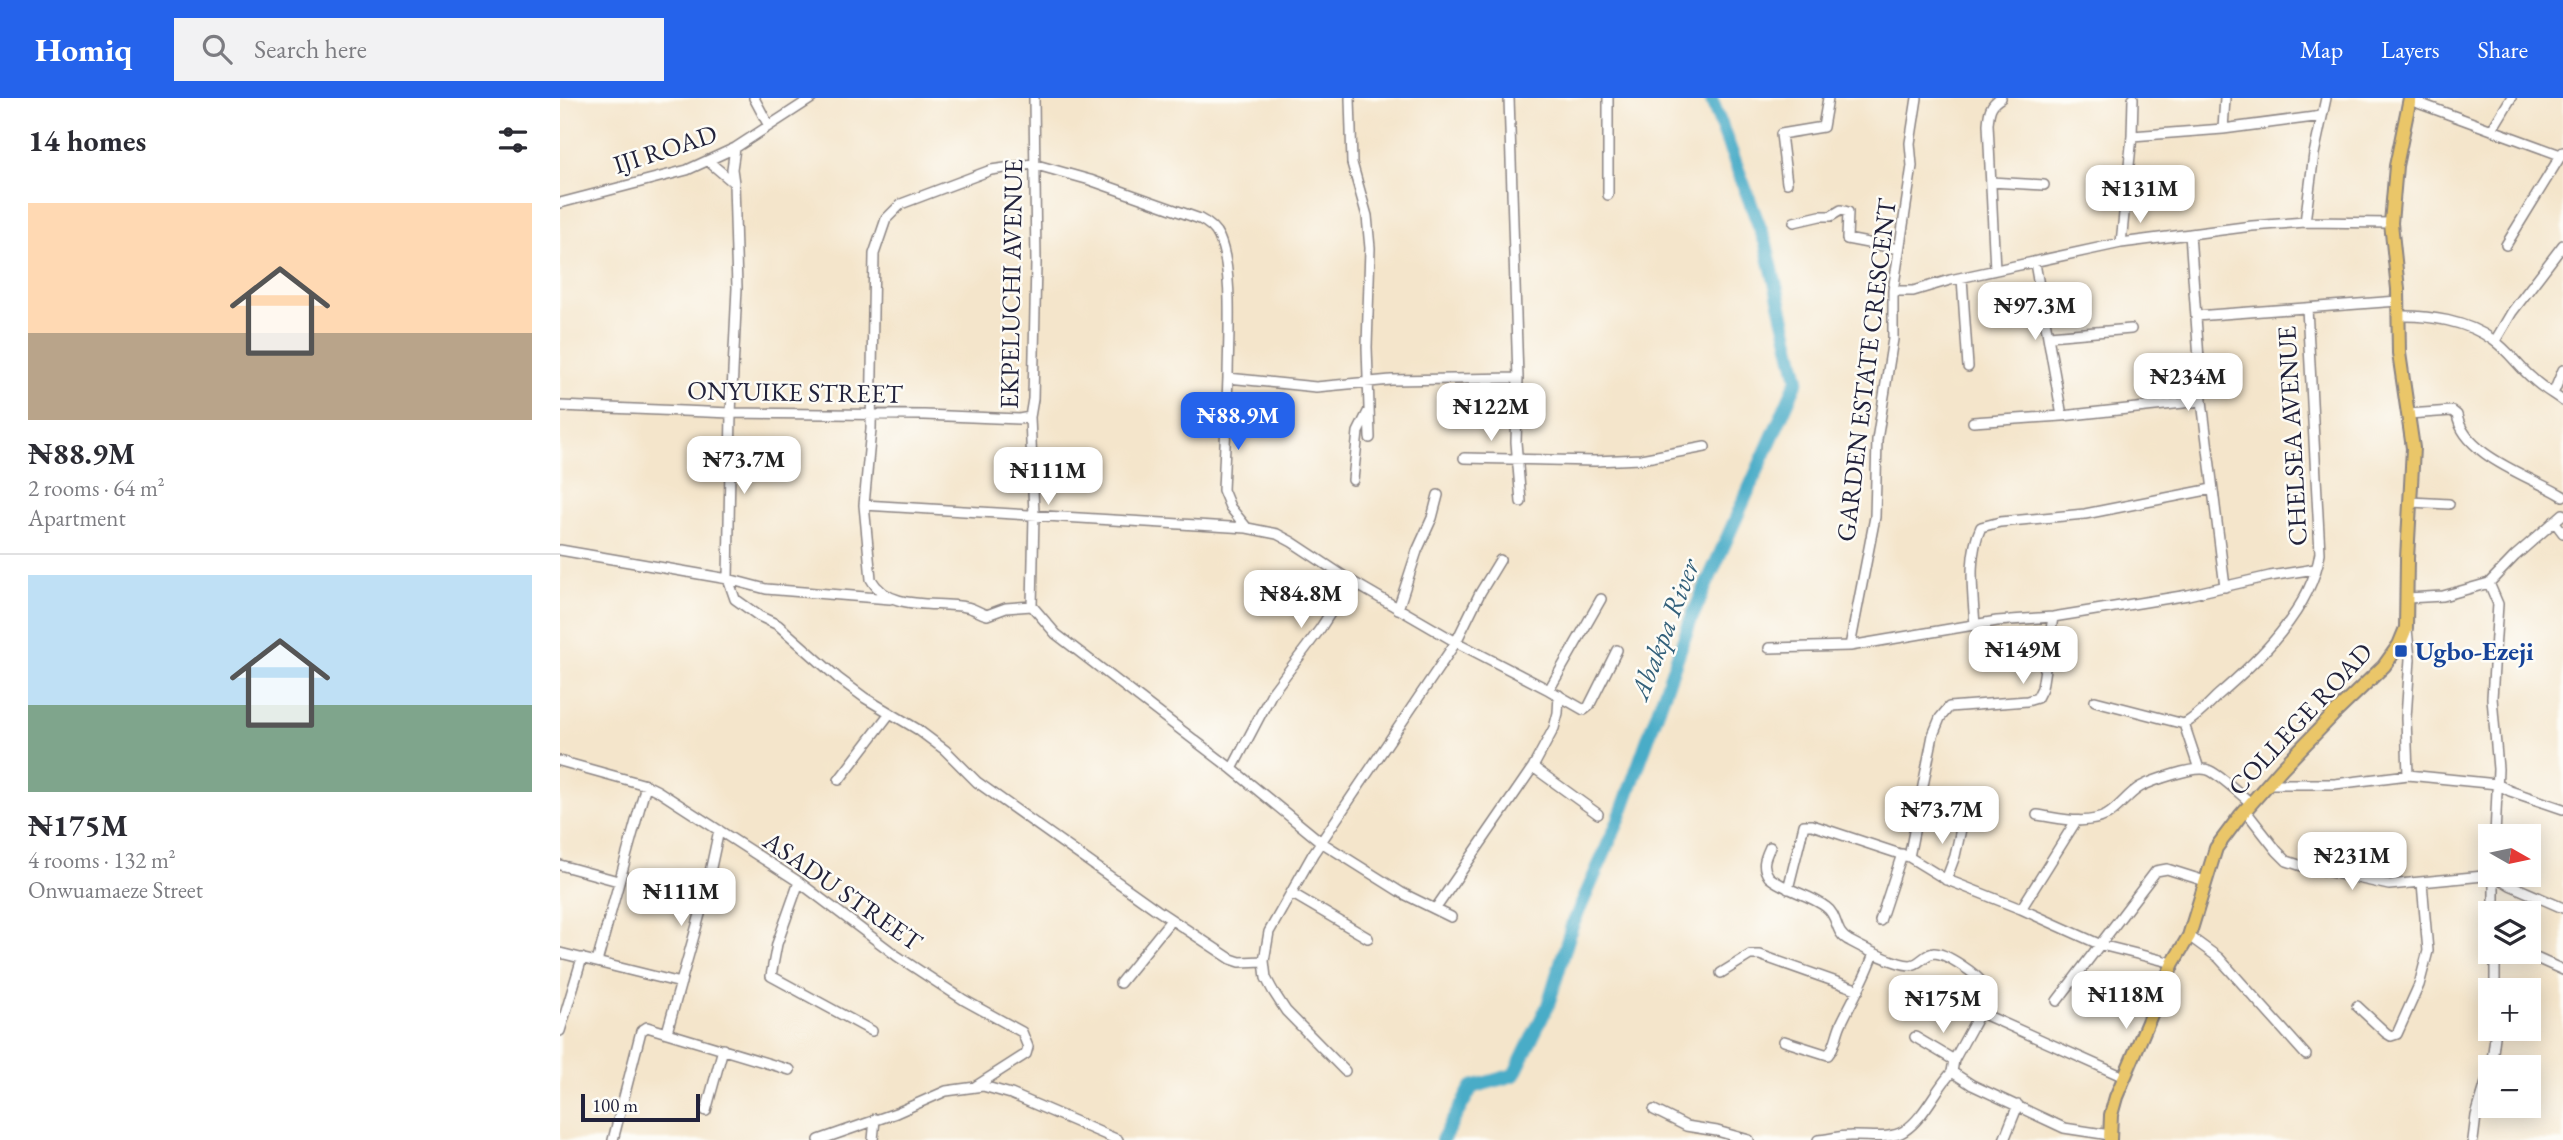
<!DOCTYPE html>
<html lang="en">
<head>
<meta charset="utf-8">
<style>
	body { margin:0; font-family:"EB Garamond",serif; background:#f2f2f3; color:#2b2b33; height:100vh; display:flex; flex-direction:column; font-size:26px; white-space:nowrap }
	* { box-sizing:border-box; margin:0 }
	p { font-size:23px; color:#7c7c81 }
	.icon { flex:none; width:38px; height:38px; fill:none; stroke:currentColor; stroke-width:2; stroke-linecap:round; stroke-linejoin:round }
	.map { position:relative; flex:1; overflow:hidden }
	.side { display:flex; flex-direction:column; background:#fff; width:560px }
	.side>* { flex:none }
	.needle { width:46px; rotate:99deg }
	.controls { position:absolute; left:1918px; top:726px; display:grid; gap:14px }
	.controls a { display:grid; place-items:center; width:63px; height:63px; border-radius:0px; background:#fff; box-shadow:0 4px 18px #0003; font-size:35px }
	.scale { position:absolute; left:21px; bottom:18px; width:119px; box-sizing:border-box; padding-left:7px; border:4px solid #22223b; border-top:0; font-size:19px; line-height:24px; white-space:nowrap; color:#22223b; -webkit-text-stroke:5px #fdfcf7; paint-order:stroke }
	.price { position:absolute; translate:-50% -60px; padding:0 16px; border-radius:14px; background:#fff; color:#222; font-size:23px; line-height:46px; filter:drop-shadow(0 2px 4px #0008) }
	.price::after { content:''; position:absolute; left:50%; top:42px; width:21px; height:16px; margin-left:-10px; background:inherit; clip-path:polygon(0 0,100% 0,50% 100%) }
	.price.on { background:#2563eb; color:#fff }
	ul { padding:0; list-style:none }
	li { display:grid; align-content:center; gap:14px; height:371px; padding:0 28px }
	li+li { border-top:2px solid #e1e1e2 }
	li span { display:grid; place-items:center; height:217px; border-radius:0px; color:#555 }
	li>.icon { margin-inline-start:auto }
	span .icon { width:126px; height:126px; fill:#fffc; stroke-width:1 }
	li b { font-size:30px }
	h2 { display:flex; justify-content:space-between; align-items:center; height:84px; padding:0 28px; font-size:30px }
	header { display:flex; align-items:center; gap:42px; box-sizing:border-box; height:98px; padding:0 35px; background:#2563eb; color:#fff }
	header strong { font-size:33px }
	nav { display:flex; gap:38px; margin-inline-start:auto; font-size:24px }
	.search { width:490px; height:63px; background:#f2f2f3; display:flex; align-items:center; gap:18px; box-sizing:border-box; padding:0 24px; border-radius:0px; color:#7c7c81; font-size:26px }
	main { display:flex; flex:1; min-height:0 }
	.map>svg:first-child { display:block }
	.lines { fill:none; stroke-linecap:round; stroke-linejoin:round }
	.river { stroke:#48acc7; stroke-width:14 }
	.minor-casing { stroke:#8b8483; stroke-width:12 }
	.major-casing { stroke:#8b8483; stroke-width:16 }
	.minor { stroke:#fff; stroke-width:9 }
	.major { stroke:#eac669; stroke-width:12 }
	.transit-dot { fill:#1a4fb4; stroke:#fdfcf7; stroke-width:2.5 }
	.labels { text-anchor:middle; stroke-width:5; stroke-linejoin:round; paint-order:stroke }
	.street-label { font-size:26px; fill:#22223b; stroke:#fdfcf7 }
	.transit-label { font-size:26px; font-weight:bold; fill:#164399; stroke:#fdfcf7; text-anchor:start }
	.water-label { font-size:28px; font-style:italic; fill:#33607a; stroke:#fdfcf7 }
</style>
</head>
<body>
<header>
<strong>Homiq</strong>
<div class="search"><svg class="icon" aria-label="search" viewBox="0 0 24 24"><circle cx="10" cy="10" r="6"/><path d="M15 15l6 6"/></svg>Search here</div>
<nav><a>Map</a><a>Layers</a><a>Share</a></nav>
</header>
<main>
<section class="side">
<h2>14 homes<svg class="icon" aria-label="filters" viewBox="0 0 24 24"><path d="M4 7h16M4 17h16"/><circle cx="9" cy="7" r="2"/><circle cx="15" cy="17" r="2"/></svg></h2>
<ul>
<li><span style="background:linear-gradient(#ffd9b3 60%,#b9a48a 0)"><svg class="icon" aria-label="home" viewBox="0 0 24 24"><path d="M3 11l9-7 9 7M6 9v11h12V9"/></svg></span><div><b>₦88.9M</b><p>2 rooms · 64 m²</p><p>Apartment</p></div></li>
<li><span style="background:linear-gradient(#bfe0f5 60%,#7fa58c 0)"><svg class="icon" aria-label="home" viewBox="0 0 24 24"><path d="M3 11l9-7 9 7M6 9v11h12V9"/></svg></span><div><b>₦175M</b><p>4 rooms · 132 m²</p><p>Onwuamaeze Street</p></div></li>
</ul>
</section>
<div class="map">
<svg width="2003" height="1042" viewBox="0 0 2003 1042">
	<rect width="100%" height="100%" fill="#fdfcf7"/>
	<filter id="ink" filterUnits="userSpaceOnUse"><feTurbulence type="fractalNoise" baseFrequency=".0143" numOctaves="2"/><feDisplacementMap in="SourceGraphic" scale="14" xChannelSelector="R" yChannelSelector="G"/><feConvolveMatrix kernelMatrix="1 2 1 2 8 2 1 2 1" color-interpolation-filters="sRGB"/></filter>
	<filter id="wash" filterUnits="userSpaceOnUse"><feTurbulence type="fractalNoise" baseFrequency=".00686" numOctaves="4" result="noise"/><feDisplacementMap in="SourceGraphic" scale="28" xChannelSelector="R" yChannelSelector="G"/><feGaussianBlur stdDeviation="1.57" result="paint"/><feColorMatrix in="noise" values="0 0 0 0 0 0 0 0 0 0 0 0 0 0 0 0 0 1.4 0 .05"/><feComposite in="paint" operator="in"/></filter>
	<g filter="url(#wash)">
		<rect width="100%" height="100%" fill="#f4e5cb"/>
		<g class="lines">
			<path class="river" d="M882 1042 912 989 954 977 988 907 1012 828 1058 724 1131 521 1238 281 1206 146 1151 0"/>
		</g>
	</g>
	<g filter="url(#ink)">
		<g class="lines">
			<g class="minor-casing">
				<path id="minor" d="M194 0 209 28
					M474 0 476 165 473 301 470 319 474 416 472 508 496 536 672 671 761 744 842 795 891 819
					M790 0 792 65 807 118 810 150 807 249 810 340
					M949 0 958 280
					M1850 2 2003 58
					M1933 30 1951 0
					M1663 31 1665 0
					M1572 38 1663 31 1762 18
					M175 50 172 71 174 85 177 190 171 315 168 481 175 501 199 518 218 527 278 580 305 600 357 631 385 652 417 684 597 812 671 861 680 864 704 863
					M148 63 174 85
					M1431 84 1484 87
					M1227 85 1221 36 1263 29 1268 0
					M1048 97V0
					M0 105 127 72 175 50 252 0
					M1234 124 1260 118H1271L1281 112 1288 114 1287 141 1339 151
					M1745 124 1754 56 1766 0
					M1630 136 1642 303 1665 489
					M1561 145 1572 38 1573 0
					M1946 147 2003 54
					M1475 165 1502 318
					M1435 172 1428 26C1429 14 1430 6 1441 0
					M1402 180 1408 269
					M1333 193H1353L1390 182 1561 145 1692 128 1745 124 1831 125
					M1636 218 1838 203
					M1838 218C1869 217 1907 223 1933 242 1948 252 1958 268 1972 280 1981 289 1992 295 2003 303
					M1489 238 1571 231
					M1935 243 1952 214 2003 147
					M668 280 663 392 670 409 687 430
					M1993 296 2003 272
					M0 308 171 315 364 317 459 321 470 319
					M1848 316 1892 313 1897 317C1904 358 1970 378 2003 398
					M1413 324 1502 318 1642 303
					M904 360 1035 363 1081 361 1145 349
					M793 382 798 334 808 314
					M1851 404 1889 406
					M304 407 687 430 717 436 732 444 791 483 896 544 989 592 1024 612 1029 608 1057 552
					M1994 423 2003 435
					M0 452 168 481 206 491 330 501
					M1929 485 1955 458 2003 416
					M1847 500 1883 498 1929 485 1938 506 1932 600 1938 671 1935 738
					M472 508 446 510 427 517C419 515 414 510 406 509 375 503 329 514 311 481L304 407 311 331 314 156 326 121 341 106 431 72 473 66 530 82 640 121C648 125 655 130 659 139 674 173 668 242 668 280L756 289 831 282 958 280 956 344 961 404
					M838 511 857 453 872 420 878 397
					M1415 528C1413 495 1407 459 1421 429L1440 424 1525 416 1652 391
					M1847 531 1850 561 1846 620 1848 677
					M1290 548 1315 419 1317 342 1333 241V193L1352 68 1350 45 1357 0
					M1209 550 1290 548 1437 523 1493 519 1628 497 1710 478 1755 471
					M989 592 1041 501
					M1535 603 1624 626C1636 620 1647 608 1657 598 1699 562 1751 512 1760 455L1747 210
					M1624 626 1639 671
					M0 663 86 687 98 693 239 784 337 858 404 902 462 934 468 949 466 956 416 988
					M973 669 1038 716
					M672 671 712 595 760 531 791 483
					M279 682 330 615
					M1709 686H1775L1848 677 1937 686 1950 693 2003 711
					M1685 712 1717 753 1727 763 1742 768 1829 787 1934 777 1950 787 2003 810
					M1477 717C1499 720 1525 728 1547 717 1559 710 1568 696 1580 689 1591 683 1636 667 1648 672 1658 675 1681 697 1691 705
					M1210 749C1205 760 1201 768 1209 779 1226 793 1249 796 1266 809 1279 818 1274 836 1290 843 1305 851 1333 866 1350 867 1360 867 1364 856 1374 855 1386 855 1417 876 1423 886 1427 893 1426 901 1424 907L1394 962 1392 974
					M1349 759 1373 637 1380 620 1389 609 1467 603 1477 600 1482 590 1493 519
					M0 767 58 783
					M1934 777V816
					M1386 782 1395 758 1403 722
					M239 784 217 846 211 878 312 933
					M1228 791 1244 727H1252L1349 759 1385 781 1461 811 1541 847 1613 865
					M733 796 808 840
					M876 810 973 669 994 630 998 615 999 597
					M1461 811 1516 723
					M1320 823 1342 756
					M1629 838 1659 860 1746 957
					M1935 854V892
					M1951 854 1974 859 2003 872
					M0 855 121 885
					M37 864 86 687
					M1161 875 1190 857H1200L1299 892
					M560 885 611 822
					M1497 903 1596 773 1607 771 1645 783
					M1797 908 1826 935 1831 938 1837 936 1859 887 1868 853 1862 785
					M1421 915 1564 979
					M0 933 22 860
					M107 934 144 802 159 732
					M1355 939 1394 962
					M1224 943 1268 957C1276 948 1276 937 1281 926 1292 902 1306 880 1314 855
					M1931 970 1936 931
					M785 973 726 913 713 893 706 880 704 863 709 834 753 756 896 544 920 495 940 462
					M1392 974 1412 987 1504 1030 1550 1037
					M1094 1012 1126 1028 1157 1033 1189 1042
					M146 1013 163 951
					M53 1042 81 933 87 929 230 972
					M259 1042 336 1015 386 993 423 988 451 996 558 1042
					M313 1042 315 1021
					M1258 1042C1269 1041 1279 1038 1290 1038 1306 1037 1331 1042 1344 1033 1365 1019 1375 992 1392 974
					M1444 1042 1458 1007
					M1913 1042 1916 1018 1930 971"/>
			</g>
			<g class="major-casing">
				<path id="major" d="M1550 1042 1551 1017 1556 999 1613 865 1629 838 1656 750 1680 718 1722 670 1776 614 1824 568 1839 547 1846 530 1847 461 1853 350 1839 255 1838 191 1831 125 1836 68 1850 0"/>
			</g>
			<use href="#minor" class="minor"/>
			<use href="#major" class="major"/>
		</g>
	</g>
	<rect class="transit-dot" x="1834" y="546" width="14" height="14" rx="3.5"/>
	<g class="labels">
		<g class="street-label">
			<text transform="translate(105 51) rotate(-18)" y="9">IJI ROAD</text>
			<text transform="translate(451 186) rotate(-89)" y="9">EKPELUCHI AVENUE</text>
			<text transform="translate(1306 272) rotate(-83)" y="9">GARDEN ESTATE CRESCENT</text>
			<text transform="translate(235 294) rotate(1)" y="9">ONYUIKE STREET</text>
			<text transform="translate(1732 338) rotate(-93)" y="9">CHELSEA AVENUE</text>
			<text transform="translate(1740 621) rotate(-47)" y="9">COLLEGE ROAD</text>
			<text transform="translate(283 793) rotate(35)" y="9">ASADU STREET</text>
		</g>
		<g class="transit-label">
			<text x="1855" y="562">Ugbo-Ezeji</text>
		</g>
		<g class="water-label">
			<text transform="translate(1104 531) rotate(-69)" y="10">Abakpa River</text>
		</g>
	</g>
</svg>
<div class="controls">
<a><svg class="needle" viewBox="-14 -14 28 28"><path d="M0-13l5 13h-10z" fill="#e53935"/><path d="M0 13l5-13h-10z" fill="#7c7c81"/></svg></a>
<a><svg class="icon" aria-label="layers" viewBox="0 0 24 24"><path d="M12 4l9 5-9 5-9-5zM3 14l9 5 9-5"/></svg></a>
<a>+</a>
<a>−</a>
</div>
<div class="scale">100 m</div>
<b class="price" style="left:1580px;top:127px">₦131M</b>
<b class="price" style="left:1475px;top:244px">₦97.3M</b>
<b class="price" style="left:1628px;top:315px">₦234M</b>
<b class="price" style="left:931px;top:345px">₦122M</b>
<b class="price on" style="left:678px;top:354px">₦88.9M</b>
<b class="price" style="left:184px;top:398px">₦73.7M</b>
<b class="price" style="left:488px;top:409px">₦111M</b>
<b class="price" style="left:741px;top:532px">₦84.8M</b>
<b class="price" style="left:1463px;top:588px">₦149M</b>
<b class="price" style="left:1382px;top:748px">₦73.7M</b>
<b class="price" style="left:1792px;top:794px">₦231M</b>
<b class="price" style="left:121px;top:830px">₦111M</b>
<b class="price" style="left:1566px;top:933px">₦118M</b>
<b class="price" style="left:1383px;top:937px">₦175M</b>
</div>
</main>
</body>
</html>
